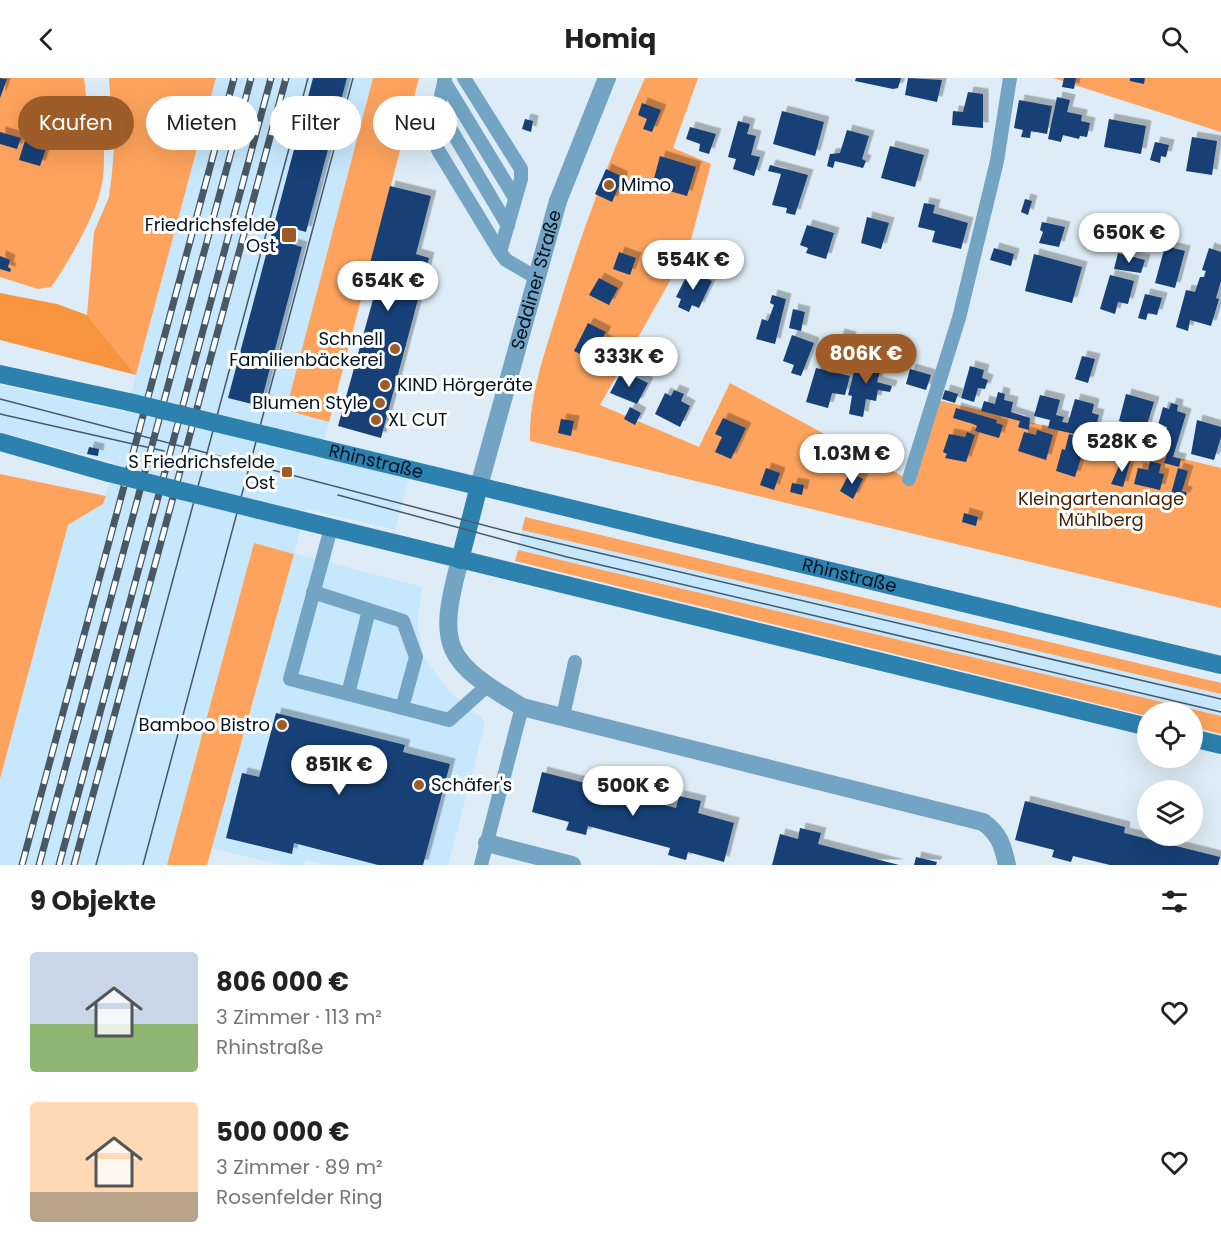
<!DOCTYPE html>
<html lang="de">
<head>
<meta charset="utf-8">
<style>
	body { margin:0; font-family:Poppins,sans-serif; background:#f2f2f2; color:#222; height:100vh; display:flex; flex-direction:column; font-size:22px; white-space:nowrap }
	* { box-sizing:border-box; margin:0 }
	p { font-size:20px; color:#767676 }
	.icon { flex:none; width:33px; height:33px; fill:none; stroke:currentColor; stroke-width:2; stroke-linecap:round; stroke-linejoin:round }
	.map { position:relative; height:787px; overflow:hidden }
	.drawer { display:flex; flex-direction:column; background:#fff; flex:1 }
	.drawer>* { flex:none }
	.top-card { position:absolute; left:18px; top:18px; width:600px; height:54px; display:flex; gap:12px }
	.controls { position:absolute; left:1137px; top:624px; display:grid; gap:12px }
	.controls a { display:grid; place-items:center; width:66px; height:66px; border-radius:50%; background:#fff; box-shadow:0 6px 24px #0002; font-size:30px }
	.price { position:absolute; translate:-50% -51px; padding:0 14px; border-radius:21px; background:#fff; color:#222; font-size:20px; line-height:39px; filter:drop-shadow(0 2px 3px #0008) }
	.price::after { content:''; position:absolute; left:50%; top:36px; width:18px; height:14px; margin-left:-9px; background:inherit; clip-path:polygon(0 0,100% 0,50% 100%) }
	.price.active { background:#9e5d28; color:#fff }
	ul { padding:0; list-style:none }
	li { display:flex; align-items:center; gap:18px; height:150px; padding:0 30px }
	li span { display:grid; place-items:center; flex:none; width:168px; height:120px; border-radius:6px; color:#555 }
	li>.icon { margin-inline-start:auto }
	span .icon { width:72px; height:72px; fill:#fffc; stroke-width:1 }
	li b { font-size:26px }
	h2 { display:flex; justify-content:space-between; align-items:center; height:72px; padding:0 30px; font-size:26px }
	.chip { padding:0 21px; border-radius:27px; background:#fff; box-shadow:0 6px 24px #0002; font-size:21px; line-height:54px }
	.chip.active { background:#9e5d28; color:#fff }
	header { display:flex; justify-content:space-between; align-items:center; height:78px; padding:0 30px; background:#fff; font-size:27px; font-weight:700 }
	.map>svg:first-child { display:block }
	.built { fill:#c7e7fd }
	.green { fill:#fda35d }
	.forest { fill:#f9943e }
	.building { fill:#184076; filter:url(#shadow) }
	.lines { fill:none; stroke-linecap:round; stroke-linejoin:round }
	.service { stroke:#73a4c4; stroke-width:14 }
	.minor { stroke:#73a4c4; stroke-width:18 }
	.tertiary { stroke:#73a4c4; stroke-width:18 }
	.secondary { stroke:#2d81af; stroke-width:18 }
	.tram { stroke:#485965; stroke-width:1.5 }
	.rail-casing { stroke:#485965; stroke-width:7 }
	.rail { stroke:#fff; stroke-width:4.5; stroke-dasharray:14; stroke-linecap:butt }
	.secondary-bridge { stroke:#2d81af; stroke-width:18 }
	.poi-dot { fill:#9e5d28; stroke:#fff; stroke-width:2 }
	.labels { text-anchor:middle; stroke-width:6; stroke-linejoin:round; paint-order:stroke }
	.poi-label { font-size:18px; fill:#00121f; stroke:#fff; text-anchor:end }
	.street-label { font-size:18px; fill:#00121f; stroke:#fff }
	.park-label { font-size:18px; fill:#472000; stroke:#fff }
</style>
</head>
<body>
<header><svg class="icon" aria-label="back" viewBox="0 0 24 24"><path d="M15 5l-7 7 7 7"/></svg>Homiq<svg class="icon" aria-label="search" viewBox="0 0 24 24"><circle cx="10" cy="10" r="6"/><path d="M15 15l6 6"/></svg></header>
<div class="map">
<svg width="1221" height="787" viewBox="0 0 1221 787">
	<defs>
		<filter id="shadow"><feDropShadow dx="5.5" dy="-5.5" stdDeviation="0" flood-color="#0004"/></filter>
	</defs>
	<rect width="100%" height="100%" fill="#ddecf6"/>
	<path class="built" d="M216 0H373L286 332 329 344 320 378 409 399 395 452 306 431 294 475 422 509 417 547 424 579 450 615 481 639 485 646 448 787H325L306 782 304 787H282L211 770 294 476 254 465 167 787H0V701L68 447 103 426 114 384 0 354V307L126 334Z
		M522 452 1221 616V638L518 472Z"/>
	<path class="green" d="M0 0H84L92 71 104 72C104 88 104 103 99 118 92 142 66 189 51 209L38 211 0 199Z
		M109 0H216L136 297 87 237 94 154 109 119 112 95 114 70Z
		M373 0H419L329 344 286 332Z
		M645 0H698L673 70 711 86 689 169 600 327 699 369 730 305 908 401 934 321 1221 390V530L530 363C529 319 544 277 557 235 581 155 611 76 645 0Z
		M1053 0H1221V54Z
		M0 396 106 418 103 426 68 447 0 701Z
		M525 439 1221 605V616L522 452Z
		M254 465 294 476 207 787H167Z
		M518 472 1221 638V656L1193 649 1192 634H1148L1147 638 515 483Z"/>
	<path class="forest" d="M0 215 57 226 87 237 136 297 0 262Z"/>
	<path class="building" d="M0 0 7 1 0 20Z
		M313 0H347L306 154 285 148 281 163 302 169 260 328 228 320Z
		M856 0H901L898 10 893 11 855 3Z
		M908 0 942 2 937 24 905 17Z
		M1064 0H1076L1074 11 1062 9Z
		M1130 0H1145L1144 6 1130 3Z
		M968 14 983 16V50L952 47 953 33 963 34Z
		M1057 19 1070 22 1067 34 1082 37 1081 43 1090 45 1087 59 1080 58 1079 61 1063 57 1061 64 1048 61Z
		M1019 22 1052 28 1047 56 1031 53 1030 60 1021 59 1023 52 1014 50Z
		M642 25 661 32 652 54 643 51 647 41 638 37Z
		M782 33 824 44 815 78 773 66Z
		M525 41 533 43 531 54 522 51Z
		M1109 41 1146 48 1141 76 1104 69Z
		M738 43 750 46 747 56 756 58 751 77 760 79 754 98 733 91 736 81 728 79Z
		M61 47 71 50 69 57 77 60 74 68 60 64 59 67 55 66 56 64 48 61 51 51 59 54Z
		M690 49 716 56 709 76 699 73 700 66 686 61Z
		M847 52 869 58 862 81 866 83 863 90 835 83 833 90 827 88 830 76 840 75Z
		M0 54 21 60 17 71 0 66Z
		M26 59 48 65 40 88 19 82Z
		M1192 59 1217 63 1212 97 1186 93Z
		M1155 64 1169 67 1166 79 1161 78 1160 85 1150 82Z
		M890 68 924 77 915 109 881 100Z
		M660 78 696 89 687 118 652 108Z
		M770 87 808 97 795 137 786 135 787 130 772 127 781 96 768 93Z
		M606 91 623 99 612 124 595 116Z
		M390 108 431 118 416 176 429 180 381 360 338 348 379 200 367 197Z
		M1025 121 1032 123 1028 137 1021 134Z
		M924 125 935 127 933 135 968 145 961 171 932 164 935 153 918 149Z
		M867 139 889 145 881 171 861 165Z
		M1042 144 1065 149 1059 169 1039 165 1043 154 1040 152Z
		M807 147 834 155 826 181 806 175 808 170 800 167Z
		M1165 168 1185 173 1175 210 1155 205Z
		M994 170 1014 176 1011 188 990 182Z
		M1209 170 1221 174V203L1216 220 1219 221 1211 248 1190 242 1188 253 1176 249 1186 212 1195 214 1200 199H1204L1206 193 1202 192Z
		M619 174 636 180 630 197 613 191Z
		M1118 175 1145 182 1141 195 1114 191Z
		M1034 176 1082 189 1072 225 1025 213Z
		M0 178 10 182 8 189 11 191 10 194 0 191Z
		M685 178 707 184 704 195 681 190Z
		M689 193 712 203 699 230 692 227 689 234 678 229 681 221 676 219Z
		M1110 197 1134 203 1128 226 1118 224 1115 236 1100 231Z
		M599 200 618 210 609 227 589 217Z
		M1145 216 1162 220 1157 237 1148 235 1146 242 1138 240Z
		M772 217 786 221 775 266 756 261 762 241 768 243 774 227 770 225Z
		M793 231 805 234 801 253 789 250Z
		M588 245 606 254 602 261 610 265 600 286 574 273Z
		M839 256 851 259 846 277 834 274Z
		M792 257 814 265 801 298 791 295 794 287 783 283Z
		M866 275 878 278 877 282 883 284 877 304 892 308 890 314 878 312 876 323 866 321 863 339 849 336 852 318 848 317 855 290 861 292Z
		M1082 278 1095 281 1088 305 1075 301Z
		M970 288 984 292 982 300 988 302 985 311 978 310 974 324 961 320Z
		M816 290 850 298 845 317 832 315 828 330 806 324Z
		M910 291 931 297 926 312 906 306Z
		M625 294 648 305 637 326 610 315 619 298 623 299Z
		M674 312 684 316 681 323 690 328 680 349 655 336 665 315 671 318Z
		M945 312 958 316 955 325 942 321Z
		M998 314 1005 316 1004 322 1013 324 1011 334 1030 340 1029 352 1018 349 1020 343 981 333 984 323 995 326Z
		M1126 316 1154 324 1146 350 1119 343Z
		M1040 317 1060 322 1056 337 1064 339 1062 344 1068 345 1075 321 1094 326 1092 335 1099 337 1095 352 1120 359 1118 366 1048 350 1050 342 1034 338Z
		M1171 325 1178 327 1177 333 1186 336 1173 379 1181 381 1179 389 1164 385 1168 372 1155 368 1158 360 1163 362 1167 349 1158 347 1163 329 1169 331Z
		M630 329 641 335 635 347 624 341Z
		M956 330 997 342 996 345 1003 347 999 360 975 353 977 348 973 346 953 340Z
		M723 340 746 350 731 381 715 374 722 359 715 356Z
		M561 341 574 343 571 358 558 355Z
		M1197 342 1221 349V359L1214 382 1191 376Z
		M1037 352 1053 357 1046 382 1018 373 1024 354 1036 357Z
		M967 354 975 357 966 384 945 380 947 376 943 374 949 356 965 359Z
		M1069 356 1087 361 1075 399 1056 393 1062 371 1065 372Z
		M89 369 99 371 98 378 87 376Z
		M1123 379 1131 381 1123 409 1111 406Z
		M1150 383 1161 386 1159 395 1164 396 1160 412 1134 406 1138 390 1148 392Z
		M766 390 780 395 774 412 760 407Z
		M1178 390 1188 393 1182 413 1187 414 1185 420 1171 416Z
		M850 394 863 401 853 421 840 413Z
		M792 405 804 407 802 417 790 414Z
		M964 435 978 439 976 448 962 444Z
		M276 635 405 667 403 674 450 686 423 787H378L294 765 292 776 226 760 242 695 259 699Z
		M542 694 597 708 600 698 621 703 618 715 676 730 679 718 701 723 698 735 734 745 724 784 688 774 686 782 668 777 670 770 588 748 586 757 566 752 569 744 532 734Z
		M1025 723 1125 749 1124 755 1220 779 1218 787H1110L1073 778 1071 784 1052 779 1054 772 1015 762Z
		M800 750 821 755 818 766 899 787H772L780 756 798 761Z
		M916 779 937 784 936 787H914Z"/>
	<g class="lines">
		<path class="service" d="M445 0 433 53 438 72 500 174 506 182 535 199
			M464 0 521 91V101L500 174
			M444 3 515 120
			M437 28 508 148
			M909 401 959 240 997 83 1010 0
			M331 450 290 601 449 642 487 608
			M313 514 403 543 416 579 402 630
			M348 616 369 532
			M563 638 575 584
			M481 787 522 629"/>
		<path class="minor" d="M460 482C436 570 445 583 522 629L983 744C999 755 1003 768 1007 787
			M487 765 572 787"/>
		<path class="tertiary" id="s1" d="M479 408 558 123 607 0"/>
		<g class="secondary">
			<path d="M0 296 129 324"/>
			<path id="s2" d="M274 359 1221 587"/>
			<path d="M0 364 109 395"/>
			<path d="M259 432 1148 649"/>
			<path d="M460 482 479 408"/>
			<path d="M1192 660 1221 667"/>
		</g>
		<path class="tram" d="M0 321 514 455 1221 621
			M0 336 164 373
			M338 417 567 479 1221 634
			M96 787 308 0
			M143 787 353 0"/>
		<g class="rail-casing">
			<path id="rail" d="M22 787 234 0
				M39 787 251 0
				M59 787 271 0
				M74 787 286 0"/>
		</g>
		<use href="#rail" class="rail"/>
		<path class="secondary-bridge" d="M129 324 274 359
			M109 395 259 432"/>
	</g>
	<g class="poi-dot">
		<circle cx="609" cy="107" r="6"/>
		<rect x="281" y="149" width="16" height="16" rx="3"/>
		<circle cx="395" cy="271" r="6"/>
		<circle cx="385" cy="307" r="6"/>
		<circle cx="380" cy="325" r="6"/>
		<circle cx="376" cy="342" r="6"/>
		<rect x="281" y="388" width="12" height="12" rx="3"/>
		<circle cx="282" cy="647" r="6"/>
		<circle cx="419" cy="707" r="6"/>
	</g>
	<g class="labels">
		<g class="poi-label">
			<text x="621" y="113" text-anchor="start">Mimo</text>
			<text x="276" y="153">Friedrichsfelde<tspan x="276" dy="21">Ost</tspan></text>
			<text x="383" y="267">Schnell<tspan x="383" dy="21">Familienbäckerei</tspan></text>
			<text x="397" y="313" text-anchor="start">KIND Hörgeräte</text>
			<text x="368" y="331">Blumen Style</text>
			<text x="388" y="348" text-anchor="start">XL CUT</text>
			<text x="275" y="390">S Friedrichsfelde<tspan x="275" dy="21">Ost</tspan></text>
			<text x="270" y="653">Bamboo Bistro</text>
			<text x="431" y="713" text-anchor="start">Schäfer's</text>
		</g>
		<g class="street-label">
			<text dy="6" stroke="none"><textPath href="#s1" startOffset="214">Seddiner Straße</textPath></text>
			<text dy="6" stroke="none"><textPath href="#s2" startOffset="105">Rhinstraße</textPath></text>
			<text dy="6" stroke="none"><textPath href="#s2" startOffset="592">Rhinstraße</textPath></text>
		</g>
		<g class="park-label">
			<text x="1101" y="427">Kleingartenanlage<tspan x="1101" dy="21">Mühlberg</tspan></text>
		</g>
	</g>
</svg>
<div class="controls">
<a><svg class="icon" aria-label="locate" viewBox="0 0 24 24"><circle cx="12" cy="12" r="6"/><path d="M12 2v4M12 18v4M2 12h4M18 12h4"/></svg></a>
<a><svg class="icon" aria-label="layers" viewBox="0 0 24 24"><path d="M12 4l9 5-9 5-9-5zM3 14l9 5 9-5"/></svg></a>
</div>
<b class="price" style="left:1129px;top:186px">650K €</b>
<b class="price" style="left:693px;top:213px">554K €</b>
<b class="price" style="left:388px;top:234px">654K €</b>
<b class="price active" style="left:866px;top:307px">806K €</b>
<b class="price" style="left:629px;top:310px">333K €</b>
<b class="price" style="left:1122px;top:395px">528K €</b>
<b class="price" style="left:852px;top:407px">1.03M €</b>
<b class="price" style="left:339px;top:718px">851K €</b>
<b class="price" style="left:633px;top:739px">500K €</b>
<div class="top-card">
<a class="chip active">Kaufen</a>
<a class="chip">Mieten</a>
<a class="chip">Filter</a>
<a class="chip">Neu</a>
</div>
</div>
<section class="drawer">
<h2>9 Objekte<svg class="icon" aria-label="filters" viewBox="0 0 24 24"><path d="M4 7h16M4 17h16"/><circle cx="9" cy="7" r="2"/><circle cx="15" cy="17" r="2"/></svg></h2>
<ul>
<li><span style="background:linear-gradient(#c9d6e8 60%,#8fb573 0)"><svg class="icon" aria-label="home" viewBox="0 0 24 24"><path d="M3 11l9-7 9 7M6 9v11h12V9"/></svg></span><div><b>806 000 €</b><p>3 Zimmer · 113 m²</p><p>Rhinstraße</p></div><svg class="icon" aria-label="heart" viewBox="0 0 24 24"><path d="M12 20l-8-8c-3-5 5-10 8-4 3-6 11-1 8 4z"/></svg></li>
<li><span style="background:linear-gradient(#ffd9b3 75%,#b9a48a 0)"><svg class="icon" aria-label="home" viewBox="0 0 24 24"><path d="M3 11l9-7 9 7M6 9v11h12V9"/></svg></span><div><b>500 000 €</b><p>3 Zimmer · 89 m²</p><p>Rosenfelder Ring</p></div><svg class="icon" aria-label="heart" viewBox="0 0 24 24"><path d="M12 20l-8-8c-3-5 5-10 8-4 3-6 11-1 8 4z"/></svg></li>
</ul>
</section>
</body>
</html>
